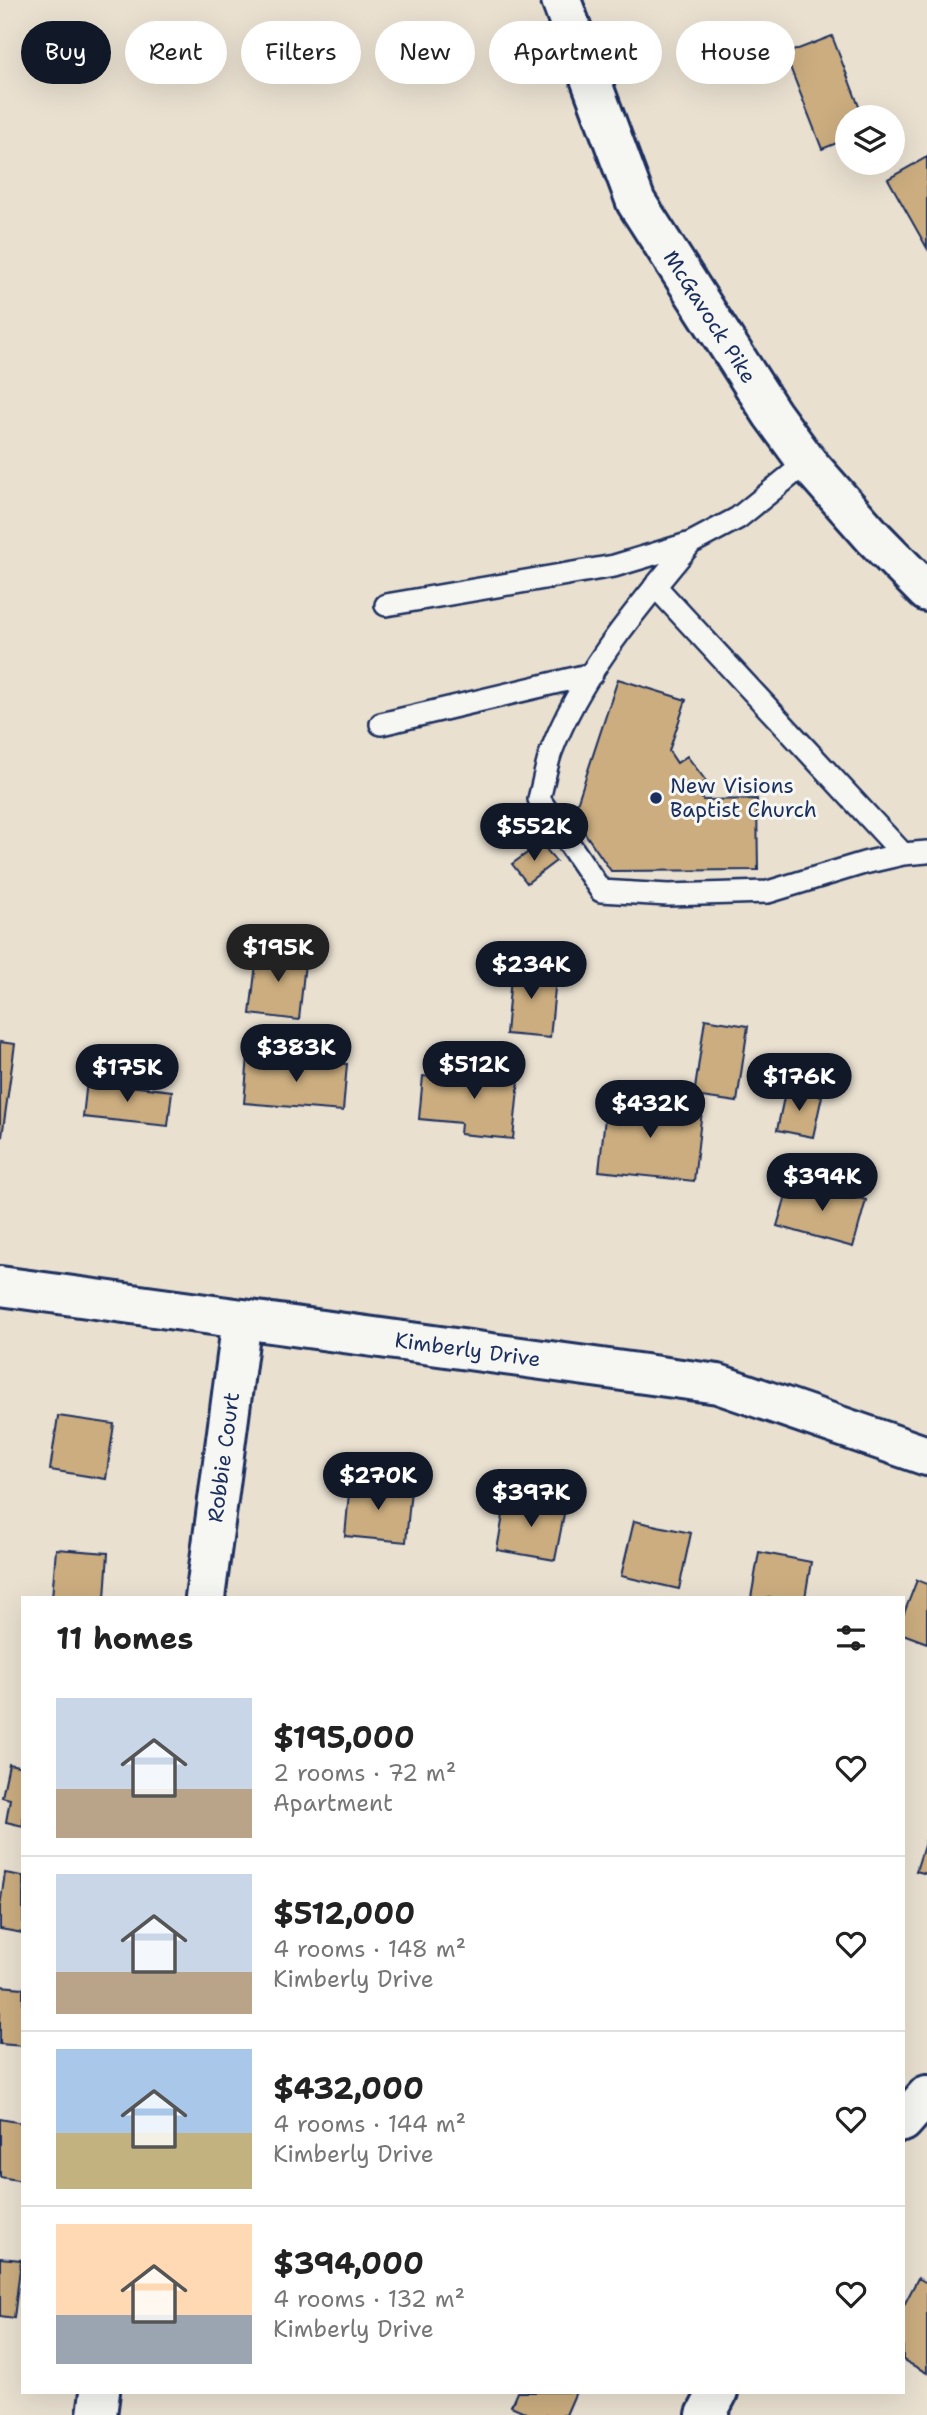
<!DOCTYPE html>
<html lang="en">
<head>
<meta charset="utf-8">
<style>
	body { margin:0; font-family:"Shantell Sans",sans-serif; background:#f6f6f6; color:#222; height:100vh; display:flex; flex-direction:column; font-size:26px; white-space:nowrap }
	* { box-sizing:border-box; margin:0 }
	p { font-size:23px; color:#767676 }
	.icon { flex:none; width:38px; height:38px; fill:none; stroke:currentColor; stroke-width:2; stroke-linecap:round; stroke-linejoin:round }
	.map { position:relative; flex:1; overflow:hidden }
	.sheet { position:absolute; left:21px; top:1596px; width:884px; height:798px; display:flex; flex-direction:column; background:#fff; border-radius:0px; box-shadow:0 7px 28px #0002 }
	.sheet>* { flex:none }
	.guide { position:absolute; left:21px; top:21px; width:886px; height:63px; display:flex; gap:14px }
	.controls { position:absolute; left:835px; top:105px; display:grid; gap:14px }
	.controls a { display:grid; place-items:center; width:70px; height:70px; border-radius:50%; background:#fff; box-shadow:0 7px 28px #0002; font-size:35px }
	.price { position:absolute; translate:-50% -60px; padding:0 16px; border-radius:24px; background:#111827; color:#fff; font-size:23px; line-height:46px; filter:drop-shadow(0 2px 4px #0008) }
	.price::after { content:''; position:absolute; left:50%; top:42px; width:21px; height:16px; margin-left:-10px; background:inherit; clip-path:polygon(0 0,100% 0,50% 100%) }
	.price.current { background:#222; color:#fff }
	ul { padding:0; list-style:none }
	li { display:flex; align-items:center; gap:21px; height:175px; padding:0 35px }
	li+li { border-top:2px solid #e0e0e0 }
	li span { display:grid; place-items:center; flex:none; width:196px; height:140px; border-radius:0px; color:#555 }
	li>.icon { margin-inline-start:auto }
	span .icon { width:84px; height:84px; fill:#fffc; stroke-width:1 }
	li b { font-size:30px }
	h2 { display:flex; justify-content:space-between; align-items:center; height:84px; padding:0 35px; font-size:30px }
	.pill { padding:0 24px; border-radius:32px; background:#fff; box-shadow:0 7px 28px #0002; font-size:24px; line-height:63px }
	.pill.current { background:#111827; color:#fff }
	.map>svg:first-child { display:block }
	.building { fill:#cbad7f; stroke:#1b2f5e; stroke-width:2 }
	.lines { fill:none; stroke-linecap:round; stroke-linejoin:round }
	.service-casing { stroke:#1b2f5e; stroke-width:26 }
	.minor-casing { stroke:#1b2f5e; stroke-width:44 }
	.secondary-casing { stroke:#1b2f5e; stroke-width:44 }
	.service { stroke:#f6f6f2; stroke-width:21 }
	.minor { stroke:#f6f6f2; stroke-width:38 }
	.secondary { stroke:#f6f6f2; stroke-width:38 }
	.poi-dot { fill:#1b2f5e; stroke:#f6f6f2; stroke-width:2.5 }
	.labels { text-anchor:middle; stroke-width:6; stroke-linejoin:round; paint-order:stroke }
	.street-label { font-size:21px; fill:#1b2f5e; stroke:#f6f6f2 }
	.poi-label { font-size:21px; fill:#1b2f5e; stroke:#f6f6f2; text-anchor:start }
</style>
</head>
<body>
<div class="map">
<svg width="927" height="2415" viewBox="0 0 927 2415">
	<rect width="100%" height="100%" fill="#e9e0d0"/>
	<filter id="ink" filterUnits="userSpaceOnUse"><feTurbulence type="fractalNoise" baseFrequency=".0143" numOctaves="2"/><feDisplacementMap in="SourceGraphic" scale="14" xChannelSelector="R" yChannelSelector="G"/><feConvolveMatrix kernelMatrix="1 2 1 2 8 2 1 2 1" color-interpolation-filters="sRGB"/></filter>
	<g filter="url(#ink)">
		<path class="building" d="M832 36 863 117H847V139L822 149 785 54Z
			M927 157V248L888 179Z
			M618 679 686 700 669 751 677 763 687 756 706 781 696 789 703 800 757 799 758 870 611 871 573 816Z
			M541 843 556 861 527 883 512 864Z
			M258 947 306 953 299 1020 250 1014Z
			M512 965 557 969 550 1038 506 1034Z
			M705 1019 748 1026 737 1102 694 1096Z
			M0 1042 15 1044 2 1137 0 1136Z
			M248 1056 347 1064 343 1111 244 1103Z
			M461 1064 520 1069 513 1139 460 1134 461 1123 419 1119 423 1076 460 1080Z
			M87 1081 172 1091 168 1126 83 1117Z
			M786 1088 822 1096 813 1137 777 1130Z
			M607 1100 702 1110 694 1181 599 1171Z
			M791 1179 866 1200 853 1247 777 1226Z
			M58 1416 114 1424 106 1479 50 1470Z
			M350 1482 411 1489 406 1542 345 1536Z
			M506 1498 565 1509 555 1560 497 1550Z
			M634 1521 691 1533 679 1589 621 1576Z
			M56 1549 108 1553 105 1598H52Z
			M759 1552 811 1562 805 1598H751Z
			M917 1580 927 1584V1643L903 1634V1616Z
			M9 1764 23 1767V1826L6 1822 10 1799 2 1797Z
			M927 1836V1874L916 1871Z
			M5 1873 23 1876V1933L0 1929V1906Z
			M0 1986 23 1988V2046L0 2044Z
			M0 2119 23 2123V2181L0 2177Z
			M0 2258 21 2260 14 2318 0 2316Z
			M918 2278 927 2283V2373L903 2360V2307Z
			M517 2392H576L566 2415H531L511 2406Z"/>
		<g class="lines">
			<g class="service-casing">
				<path id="service" d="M691 543C638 607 581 673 551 752 546 767 543 784 539 799L601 891 668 895 768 892 864 863 903 854
					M655 586 903 854 927 852
					M386 605 614 566 691 543 738 518 807 462
					M381 724 592 674"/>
			</g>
			<g class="minor-casing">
				<g id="minor">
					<path id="s1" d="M0 1286 718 1384 927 1456"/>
					<path id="s2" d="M205 1598 242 1319"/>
					<path d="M903 2122 927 2095"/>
					<path d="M97 2415 100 2392"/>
					<path d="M706 2415 718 2392"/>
				</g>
			</g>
			<g class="secondary-casing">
				<g id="secondary">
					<path id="s3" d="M561 0 636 202 772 414 807 462 874 538 927 592"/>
				</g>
			</g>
			<use href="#service" class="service"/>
			<use href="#minor" class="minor"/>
			<use href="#secondary" class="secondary"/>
		</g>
	</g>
	<circle class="poi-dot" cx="656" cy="798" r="7"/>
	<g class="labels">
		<g class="street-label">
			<text dy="7" stroke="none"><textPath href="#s3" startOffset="352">McGavock Pike</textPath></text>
			<text dy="7" stroke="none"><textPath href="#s1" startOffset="472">Kimberly Drive</textPath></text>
			<text dy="7" stroke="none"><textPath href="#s2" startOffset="142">Robbie Court</textPath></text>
		</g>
		<g class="poi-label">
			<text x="670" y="793">New Visions<tspan x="670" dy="24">Baptist Church</tspan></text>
		</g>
	</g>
</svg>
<div class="controls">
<a><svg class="icon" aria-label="layers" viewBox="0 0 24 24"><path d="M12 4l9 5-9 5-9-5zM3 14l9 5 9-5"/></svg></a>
</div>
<b class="price" style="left:534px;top:863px">$552K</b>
<b class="price current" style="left:278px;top:984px">$195K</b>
<b class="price" style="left:531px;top:1001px">$234K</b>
<b class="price" style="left:296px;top:1084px">$383K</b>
<b class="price" style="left:474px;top:1101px">$512K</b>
<b class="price" style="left:127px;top:1104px">$175K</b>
<b class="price" style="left:799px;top:1113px">$176K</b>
<b class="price" style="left:650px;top:1140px">$432K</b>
<b class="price" style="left:822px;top:1213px">$394K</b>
<b class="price" style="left:378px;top:1512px">$270K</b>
<b class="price" style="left:531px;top:1529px">$397K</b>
<div class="guide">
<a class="pill current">Buy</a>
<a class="pill">Rent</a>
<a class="pill">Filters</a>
<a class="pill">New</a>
<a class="pill">Apartment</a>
<a class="pill">House</a>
</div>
<section class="sheet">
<h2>11 homes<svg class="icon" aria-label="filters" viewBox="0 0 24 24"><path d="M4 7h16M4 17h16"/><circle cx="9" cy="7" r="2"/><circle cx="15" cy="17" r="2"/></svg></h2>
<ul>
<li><span style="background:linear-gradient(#c9d6e8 65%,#b9a48a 0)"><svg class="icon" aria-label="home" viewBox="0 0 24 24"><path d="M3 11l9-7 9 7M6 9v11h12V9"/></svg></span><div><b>$195,000</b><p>2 rooms · 72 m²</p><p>Apartment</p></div><svg class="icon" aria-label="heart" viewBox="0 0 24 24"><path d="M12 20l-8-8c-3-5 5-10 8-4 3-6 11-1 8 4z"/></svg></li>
<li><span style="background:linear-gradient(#c9d6e8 70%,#b9a48a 0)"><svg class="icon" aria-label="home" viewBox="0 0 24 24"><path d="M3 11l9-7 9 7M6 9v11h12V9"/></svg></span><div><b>$512,000</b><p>4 rooms · 148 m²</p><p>Kimberly Drive</p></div><svg class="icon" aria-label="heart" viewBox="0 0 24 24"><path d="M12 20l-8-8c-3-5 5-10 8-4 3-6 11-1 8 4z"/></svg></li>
<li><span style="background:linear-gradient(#a9c7e8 60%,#c2b280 0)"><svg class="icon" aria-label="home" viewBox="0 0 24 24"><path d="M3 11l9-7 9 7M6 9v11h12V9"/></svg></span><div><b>$432,000</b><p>4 rooms · 144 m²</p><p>Kimberly Drive</p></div><svg class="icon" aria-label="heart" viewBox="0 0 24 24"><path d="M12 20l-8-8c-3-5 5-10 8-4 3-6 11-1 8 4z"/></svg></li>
<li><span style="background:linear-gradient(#ffd9b3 65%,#9aa5b1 0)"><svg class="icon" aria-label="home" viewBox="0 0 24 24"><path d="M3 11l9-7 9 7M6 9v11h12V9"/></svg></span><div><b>$394,000</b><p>4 rooms · 132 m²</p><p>Kimberly Drive</p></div><svg class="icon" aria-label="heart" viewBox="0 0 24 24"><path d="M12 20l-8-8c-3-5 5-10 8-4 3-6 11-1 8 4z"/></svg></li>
</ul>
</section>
</div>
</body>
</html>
